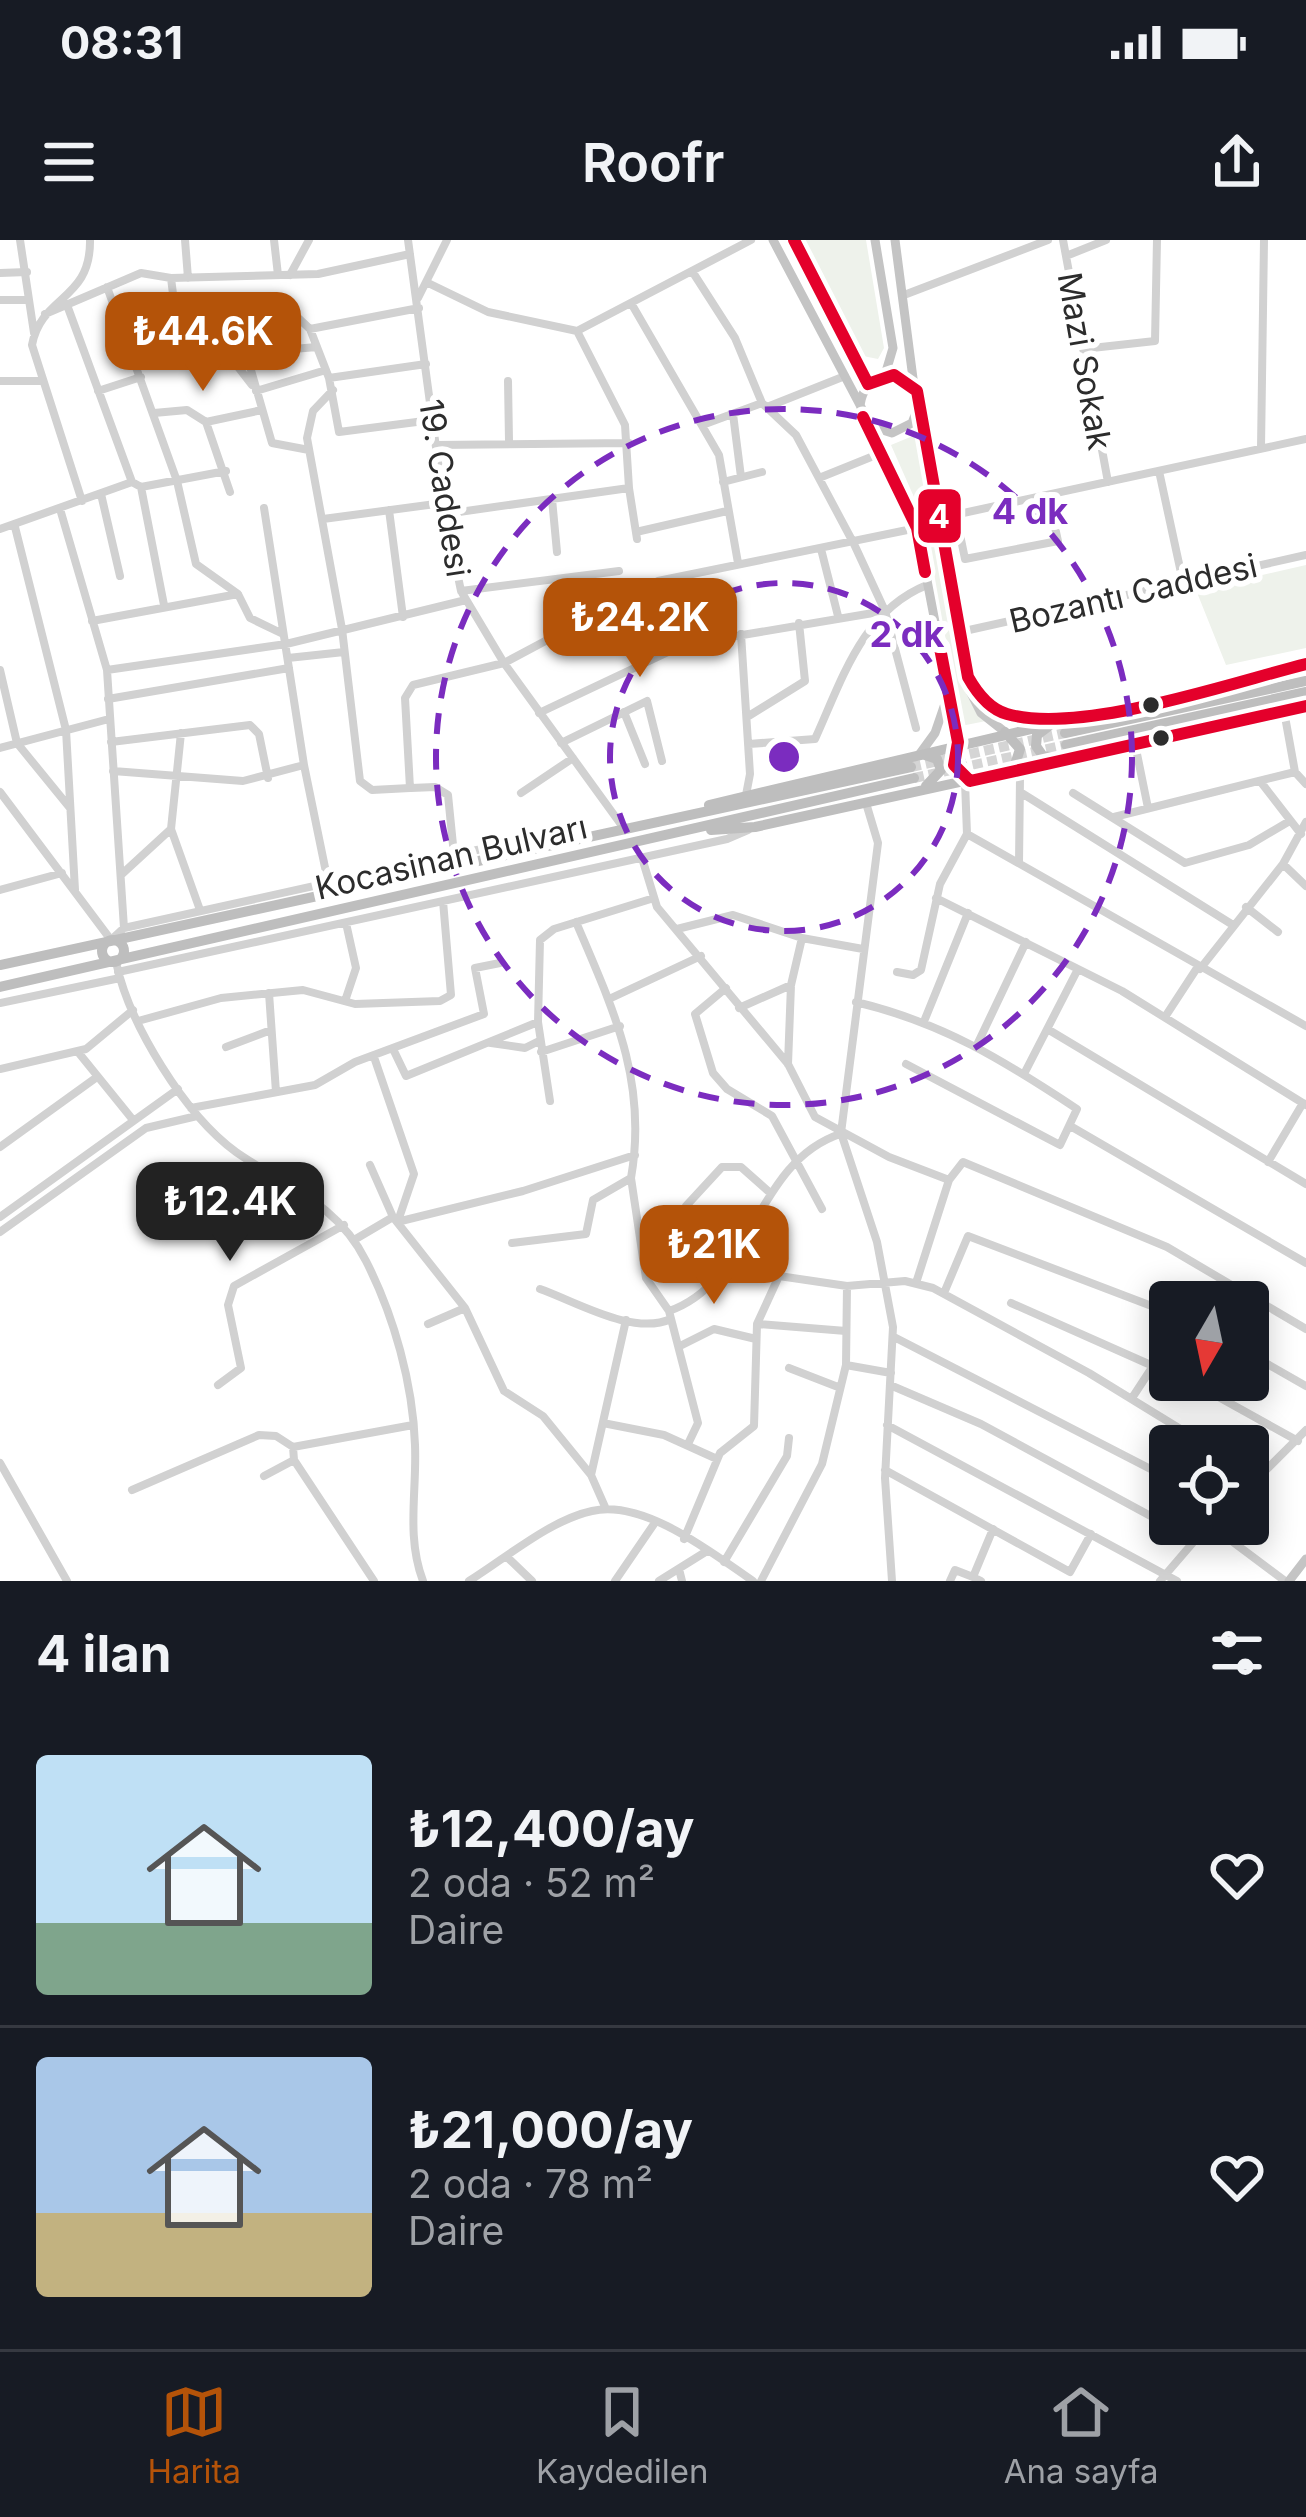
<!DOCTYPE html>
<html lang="tr">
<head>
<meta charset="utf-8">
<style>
	body { margin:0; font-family:Inter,sans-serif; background:#242831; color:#f1f3f6; height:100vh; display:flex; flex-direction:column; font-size:45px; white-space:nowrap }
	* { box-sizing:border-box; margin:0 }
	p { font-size:39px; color:#9ea1a6 }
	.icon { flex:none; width:66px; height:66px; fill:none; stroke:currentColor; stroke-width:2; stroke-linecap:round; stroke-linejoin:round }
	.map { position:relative; height:1341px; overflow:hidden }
	.sheet { display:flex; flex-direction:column; background:#171b24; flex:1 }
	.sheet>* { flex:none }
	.needle { width:78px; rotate:189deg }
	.tools { position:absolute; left:1149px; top:1041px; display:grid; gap:24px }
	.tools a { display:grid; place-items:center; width:120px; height:120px; border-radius:12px; background:#171b24; box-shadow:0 6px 30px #0003; font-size:60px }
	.price { position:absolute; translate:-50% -102px; padding:0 27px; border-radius:24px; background:#b45309; color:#fff; font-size:39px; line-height:78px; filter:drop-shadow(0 3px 6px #0008) }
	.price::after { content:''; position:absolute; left:50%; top:72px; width:36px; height:27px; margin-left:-18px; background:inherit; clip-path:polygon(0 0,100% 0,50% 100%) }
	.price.current { background:#222; color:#fff }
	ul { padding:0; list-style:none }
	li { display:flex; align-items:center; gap:36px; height:300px; padding:0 36px }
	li+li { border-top:3px solid #363941 }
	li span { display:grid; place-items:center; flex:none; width:336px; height:240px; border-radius:12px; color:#555 }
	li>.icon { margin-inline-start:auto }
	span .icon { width:144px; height:144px; fill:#fffc; stroke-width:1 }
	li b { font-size:51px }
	h2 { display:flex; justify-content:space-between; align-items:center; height:144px; padding:0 36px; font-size:51px }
	.status { display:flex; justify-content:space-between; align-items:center; height:84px; padding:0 60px; background:#171b24; direction:ltr }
	.status svg { height:33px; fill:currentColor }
	header { display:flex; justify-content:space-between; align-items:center; height:156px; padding:0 36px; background:#171b24; font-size:54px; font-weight:600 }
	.tabs { display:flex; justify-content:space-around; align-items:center; height:168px; border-top:3px solid #363941; background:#171b24; font-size:33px; color:#9ea1a6 }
	.tabs a { display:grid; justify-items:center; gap:6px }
	.tabs .current { color:#b45309 }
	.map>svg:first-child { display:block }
	.green { fill:#eef2eb }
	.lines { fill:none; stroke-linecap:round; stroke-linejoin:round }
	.highway-tunnel { stroke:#d5d5d5; stroke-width:10; stroke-dasharray:10 5; stroke-linecap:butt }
	.minor { stroke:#d1d1d1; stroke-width:8 }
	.major { stroke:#c4c4c4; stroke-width:9 }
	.highway { stroke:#bebebe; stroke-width:10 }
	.bus-1-casing { stroke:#fff; stroke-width:21 }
	.bus-1 { stroke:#e4002b; stroke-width:12 }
	.ring { fill:none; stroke:#7b2cbf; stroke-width:6; stroke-dasharray:21 15 }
	.bus-dot { fill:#2c2c2c; stroke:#fff; stroke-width:4.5 }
	.labels { text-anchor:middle; stroke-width:12; stroke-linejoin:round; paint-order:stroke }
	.street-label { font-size:33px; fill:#2c2c2c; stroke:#fff }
	.centre { fill:#7b2cbf; stroke:#fff; stroke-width:6 }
	.ring-label { font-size:36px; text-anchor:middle; font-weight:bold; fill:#7b2cbf; stroke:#fff; stroke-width:12; stroke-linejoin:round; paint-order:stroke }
	.line-badge { stroke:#fff; stroke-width:4.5 }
	.badge-label { font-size:33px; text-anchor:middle; font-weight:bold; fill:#fff }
</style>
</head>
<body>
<div class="status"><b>08:31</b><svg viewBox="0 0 49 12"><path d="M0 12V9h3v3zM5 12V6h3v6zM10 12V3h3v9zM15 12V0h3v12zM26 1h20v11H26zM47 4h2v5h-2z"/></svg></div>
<header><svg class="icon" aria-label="menu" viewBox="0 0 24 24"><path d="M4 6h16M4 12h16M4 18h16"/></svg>Roofr<svg class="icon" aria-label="share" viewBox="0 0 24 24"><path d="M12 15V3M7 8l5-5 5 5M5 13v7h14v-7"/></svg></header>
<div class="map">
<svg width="1306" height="1341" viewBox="0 0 1306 1341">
	<rect width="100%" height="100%" fill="#fff"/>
	<path class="green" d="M804 0H866L884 108 878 119 863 116Z
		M920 193 961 440 986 481 961 486 925 282 891 205Z
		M1306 325V408L1226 425 1196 350Z"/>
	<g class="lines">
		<path class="highway-tunnel" d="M911 527 1065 493
			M914 538 1066 505"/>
		<path class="minor" d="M20 0 34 93
			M185 0 188 38
			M274 0 278 35
			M408 0 445 274 461 351 504 423 625 590
			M1063 0 1108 242
			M1066 16 1106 0
			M692 31 735 98 762 163 796 195 854 304 885 371 916 488
			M0 33 27 32
			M290 35 309 0
			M171 38 180 110H225L252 145
			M426 42 488 72 577 91 751 0
			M107 47 177 241 196 324 238 354
			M904 55 1048 0
			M418 58 447 0
			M0 60H29
			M631 63 719 215 738 323
			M67 65 132 242
			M419 68 310 89 329 138 339 192 432 180
			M45 74 141 33 171 38 318 34 410 14
			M1083 109 1155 101 1157 0
			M246 113 243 94 268 78 295 75 310 89
			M329 138 426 124
			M0 141H42
			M508 141 509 201
			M333 150 313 171 307 198 342 389 360 541 372 550 410 548 405 458 413 445 504 423 658 341 917 288
			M98 151 141 137
			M256 151 326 130
			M767 167 845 136
			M154 173 187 170 206 182 262 170
			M733 174 741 237
			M206 182 230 252
			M705 184 762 163
			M436 205 629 203
			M1261 208 1264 0
			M309 210 272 203 246 113 317 107
			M1159 231 1183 342
			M819 238 881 213
			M723 242 762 232
			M141 247 164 365
			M629 248 637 299
			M101 254 120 336
			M552 259 557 312
			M82 261 32 105C41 55 91 61 90 0
			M264 268 304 525 328 642
			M60 269 107 430 124 688
			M389 270 403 377
			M445 274 629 248 625 185 577 91
			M956 275 965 319 1058 301 1048 255
			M940 278 1306 199
			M323 279 443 263
			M15 287 66 490 75 650
			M0 289 132 242 141 247 226 231
			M636 292 727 271
			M821 309 838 376
			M559 342 576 383
			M461 351 619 331
			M92 381 238 354 250 378 283 394
			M960 392 1306 315
			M741 394 750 534 746 555
			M288 418 344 412
			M0 430 17 503 70 568
			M107 430 286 404 466 360
			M108 459 289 428
			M1284 471 1295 532 1306 544
			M624 472 645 524
			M539 473 683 405 885 371
			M747 477 805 441 799 383
			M181 493 171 589 200 670
			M111 502 250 485 259 494 268 538
			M561 503 647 461 662 521
			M749 504 815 499C842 440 862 371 927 345
			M1135 504 1148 568
			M0 508 109 479
			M113 531 243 541 304 525
			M1013 531 1020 538 1019 623
			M1260 541 1301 594
			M965 542 967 594 1306 786
			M411 548 435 547 448 555 454 615
			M0 552 111 700 124 688 504 604 527 609
			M1020 552 1233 685
			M521 553 573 518
			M1073 553 1185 623 1249 605 1288 582
			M866 563 878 603 841 893 877 1002 893 1087 885 1238 892 1341
			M1114 577 1295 532
			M642 618 657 667 788 824 815 877 889 917 949 940
			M1283 624 1306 646
			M122 634 171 589
			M0 650 62 633
			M936 658 1122 751 1306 865
			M1246 667 1278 692
			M677 689 733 675 802 698 863 709
			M116 722C129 784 185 875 236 912 286 947 337 963 366 1021 394 1076 413 1144 415 1205 417 1252 406 1296 423 1341
			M1200 729 1283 624 1306 582
			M118 732 727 599 748 590
			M897 732 913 735 921 730 940 644 967 594
			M726 748 695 774 713 833 727 849 772 876 822 969
			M269 753 276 852
			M609 759 701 716
			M345 761 356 728 346 683
			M856 762C943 783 1003 820 1077 869L1060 905 906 824
			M0 763 120 738
			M739 768 791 745
			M1165 777 1197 728
			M925 779 968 673
			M138 781 221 758 303 750 355 764 440 761 451 755 443 661
			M1049 790 1306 944
			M491 803 525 808 539 801
			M226 807 271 790
			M976 807 1026 702
			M394 811 406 836 538 782
			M78 812 133 880
			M541 812 620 786
			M374 817 414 934 398 981
			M788 824 791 745 802 698
			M0 829 86 809 133 770
			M1024 834 1078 729
			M550 861 538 782 540 700 554 689 654 658
			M191 868 315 845 355 822 484 774 475 728 500 723
			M1072 887 1306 1023
			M0 907 97 837
			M1268 922 1303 863
			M370 925 393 977 465 1068 504 1151 543 1176 591 1235
			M631 938 646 1038 669 1071 698 1183 688 1204
			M0 977 178 849
			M397 982 523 951 635 915
			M0 992 146 888 197 876
			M354 1000 393 977
			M512 1003 586 994 593 960 631 938C648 841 613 769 576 682
			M682 1004 686 966 722 927H741L768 951
			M916 1043 949 940 963 922 1167 1007 1306 1089
			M540 1049C577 1062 633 1096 671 1079
			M944 1053 968 996 1170 1073
			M1011 1063 1153 1126
			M669 1071C753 1042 754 923 840 894
			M428 1084 465 1068
			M758 1084 846 1091
			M894 1097 1170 1239
			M680 1106 714 1089 756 1099
			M1248 1113 1306 1146
			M846 1125 891 1133
			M789 1128 838 1147
			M1188 1140 1298 1201
			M218 1145 241 1128 228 1065 234 1046 344 985
			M890 1145 981 1184 1193 1299
			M1132 1158 1153 1126 1170 1130
			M603 1183 664 1195 717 1219
			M887 1185 1177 1341
			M293 1207 294 1220 374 1341
			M0 1223 67 1341
			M885 1230 1070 1332 1091 1294
			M264 1236 294 1220
			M1248 1248 1306 1190
			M132 1250 259 1195 276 1196 293 1207 413 1185
			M606 1269 591 1235 626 1080
			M684 1299 720 1213 754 1186 757 1084 779 1036 847 1046 905 1041 933 1048 1089 1133 1208 1206
			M507 1317 532 1341
			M724 1322 787 1216 789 1198
			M679 1329 682 1341
			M469 1341C506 1318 550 1280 592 1271 644 1259 712 1313 753 1341
			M615 1341 654 1284
			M659 1341 707 1311
			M761 1341 822 1224 846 1125 847 1046
			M950 1341 955 1330 973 1337
			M981 1341 973 1337 993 1289
			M1160 1341 1209 1284 1285 1341"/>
		<path class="major" d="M773 0 860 165
			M794 0 868 144
			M875 0 893 108 885 135
			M895 0 914 146
			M920 162 912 183 892 193 870 186 860 165C865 130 904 124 919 156L969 449 981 473 1005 492
			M868 187 917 288 958 502
			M970 442 1003 472 1066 477
			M919 515 935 493 947 458
			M1289 1341 1306 1319"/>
		<path class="highway" d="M1049 486 1037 495 1036 506 1043 516 1057 518
			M1005 492 1020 509 1013 531
			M1065 493 1306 441
			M958 502 954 525 970 541
			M1066 505 1306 452
			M925 515 937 519 941 530 926 546
			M709 565 1306 424
			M711 590 755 587 1306 466
			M102 711a11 11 0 1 1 22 0a11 11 0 1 1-22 0Z
			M0 725 911 527
			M0 747 914 538"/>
		<g class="bus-1-casing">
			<path id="bus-1" d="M794 0 868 144 894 135 917 151 968 437C977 453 989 469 1007 474 1081 495 1230 443 1306 424
				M863 177 917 288 925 332
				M940 408 958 502 954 525 970 541 1306 466"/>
		</g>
		<use href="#bus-1" class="bus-1"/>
	</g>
	<g class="ring">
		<circle cx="784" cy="517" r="174"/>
		<circle cx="784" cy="517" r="348"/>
	</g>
	<g class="bus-dot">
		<circle cx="1151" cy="465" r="10"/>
		<circle cx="1161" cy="498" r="10"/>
	</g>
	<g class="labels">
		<g class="street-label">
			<text transform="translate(1085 121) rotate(80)" y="12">Mazi Sokak</text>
			<text transform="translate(445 248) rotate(81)" y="12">19. Caddesi</text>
			<text transform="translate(1133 353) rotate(-13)" y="12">Bozantı Caddesi</text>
			<text transform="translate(451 617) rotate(-13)" y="12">Kocasinan Bulvarı</text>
		</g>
	</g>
	<circle cx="784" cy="517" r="18" class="centre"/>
	<g class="ring-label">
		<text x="1030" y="284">4 dk</text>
		<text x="907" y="407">2 dk</text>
	</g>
	<rect class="line-badge" x="916" y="247" width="47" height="58" rx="12" fill="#e4002b"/>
	<g class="badge-label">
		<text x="939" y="288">4</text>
	</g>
</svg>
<div class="tools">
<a><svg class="needle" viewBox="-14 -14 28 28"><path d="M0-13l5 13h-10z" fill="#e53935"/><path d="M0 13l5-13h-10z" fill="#9ea1a6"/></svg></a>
<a><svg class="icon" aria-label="locate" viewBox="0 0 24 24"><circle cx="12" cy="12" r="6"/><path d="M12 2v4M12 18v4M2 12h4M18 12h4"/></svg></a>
</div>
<b class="price" style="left:203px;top:154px">₺44.6K</b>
<b class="price" style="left:640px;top:440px">₺24.2K</b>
<b class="price current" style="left:230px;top:1024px">₺12.4K</b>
<b class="price" style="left:714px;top:1067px">₺21K</b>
</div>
<section class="sheet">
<h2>4 ilan<svg class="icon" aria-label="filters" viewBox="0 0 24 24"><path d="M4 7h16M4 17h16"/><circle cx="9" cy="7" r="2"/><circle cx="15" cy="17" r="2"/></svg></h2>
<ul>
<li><span style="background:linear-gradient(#bfe0f5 70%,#7fa58c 0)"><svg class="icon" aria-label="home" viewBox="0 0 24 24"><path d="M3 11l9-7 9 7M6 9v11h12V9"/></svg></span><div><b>₺12,400/ay</b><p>2 oda · 52 m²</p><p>Daire</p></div><svg class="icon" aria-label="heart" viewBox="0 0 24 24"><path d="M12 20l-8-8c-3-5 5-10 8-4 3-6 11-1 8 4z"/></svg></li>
<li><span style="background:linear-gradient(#a9c7e8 65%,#c2b280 0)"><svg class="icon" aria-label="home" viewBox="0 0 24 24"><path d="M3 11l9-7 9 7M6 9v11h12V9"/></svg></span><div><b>₺21,000/ay</b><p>2 oda · 78 m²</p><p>Daire</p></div><svg class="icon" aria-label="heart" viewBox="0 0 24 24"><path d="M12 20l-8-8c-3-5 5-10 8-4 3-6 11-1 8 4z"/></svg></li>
</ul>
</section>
<nav class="tabs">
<a class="current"><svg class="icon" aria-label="map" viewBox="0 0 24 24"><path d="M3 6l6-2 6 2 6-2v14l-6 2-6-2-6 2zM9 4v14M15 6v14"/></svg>Harita</a>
<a><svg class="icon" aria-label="saved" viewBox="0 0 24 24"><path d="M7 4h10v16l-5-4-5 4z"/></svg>Kaydedilen</a>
<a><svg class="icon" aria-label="home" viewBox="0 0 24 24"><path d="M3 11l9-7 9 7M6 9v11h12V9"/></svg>Ana sayfa</a>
</nav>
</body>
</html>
